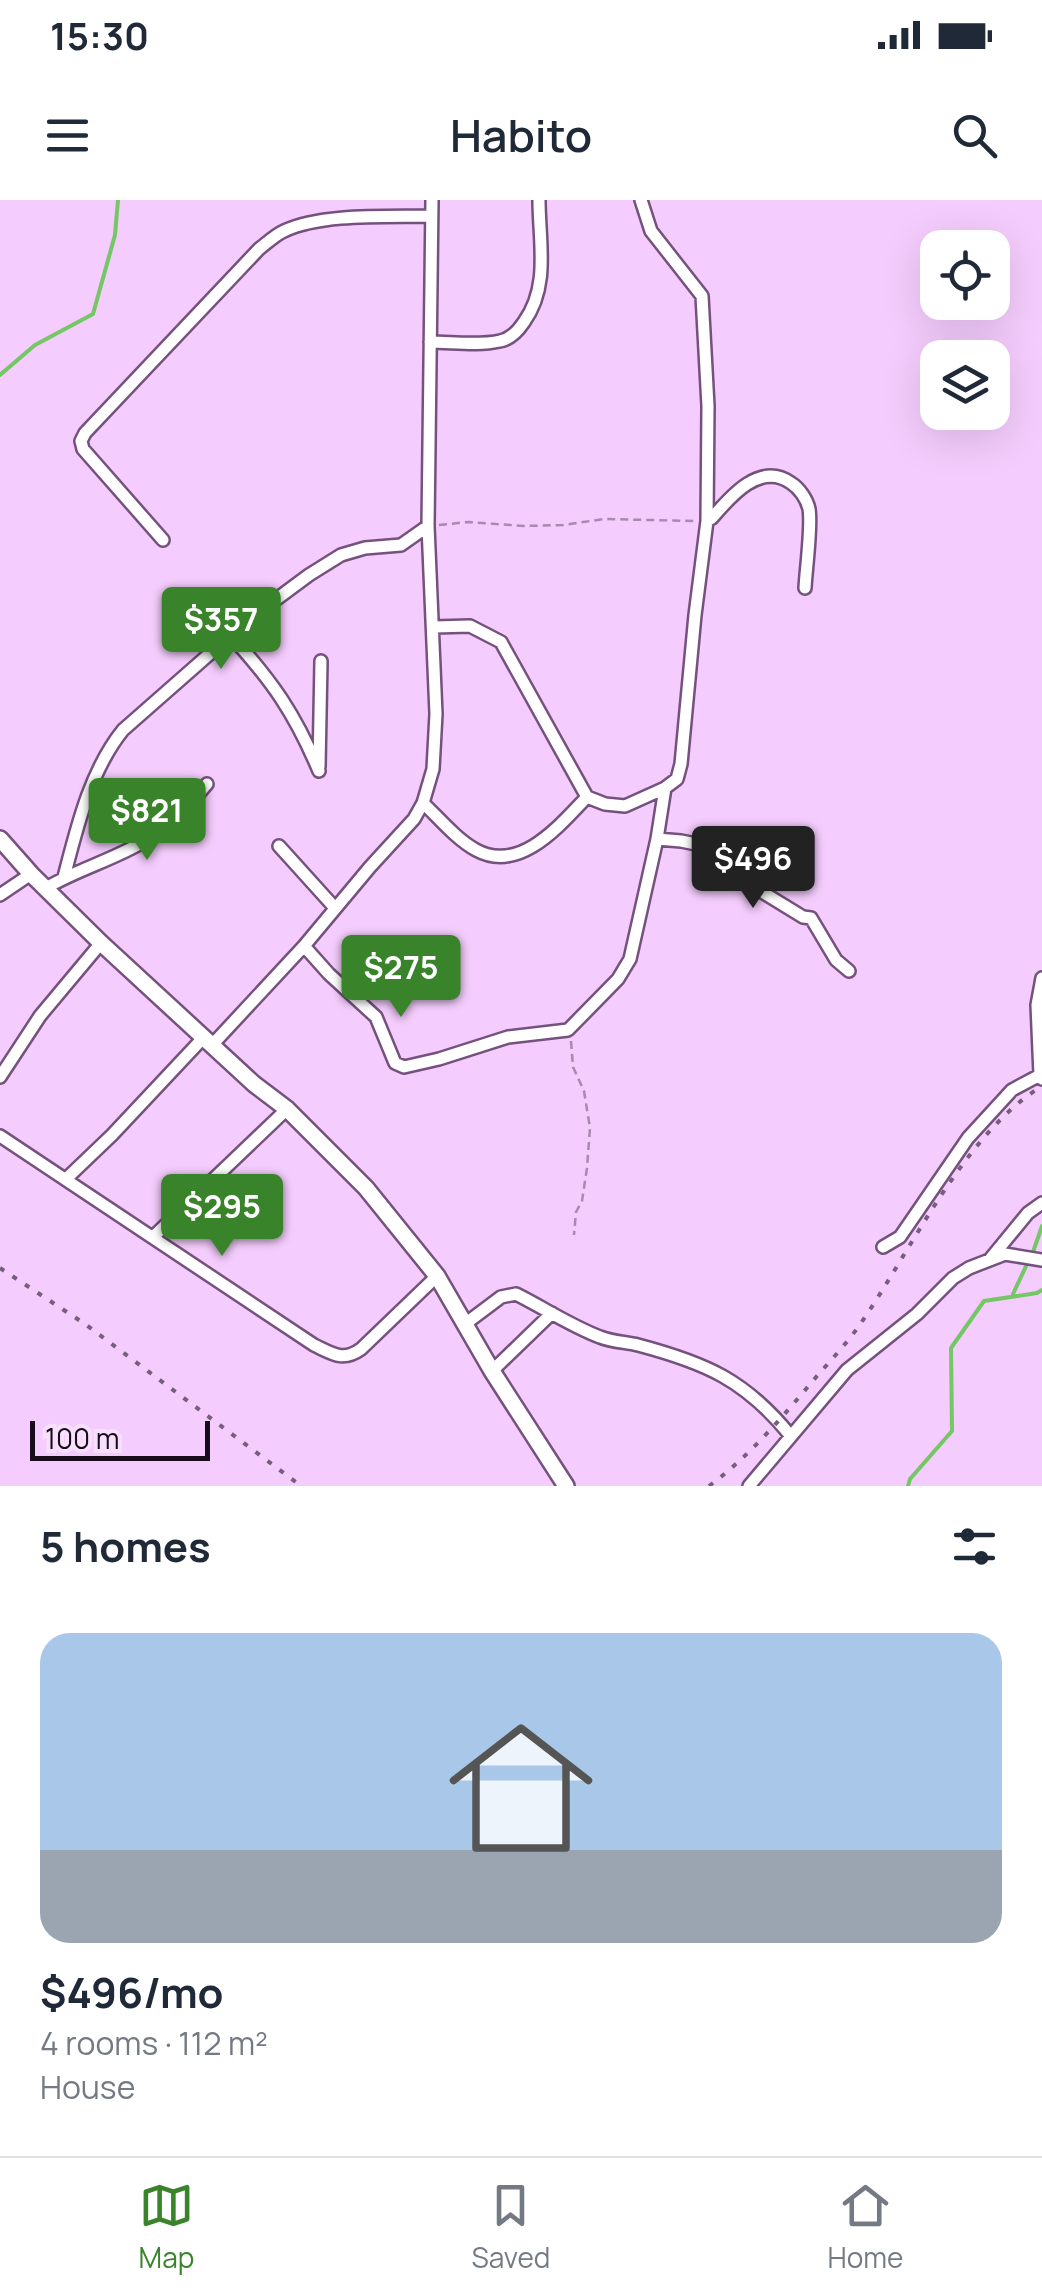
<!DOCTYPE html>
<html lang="en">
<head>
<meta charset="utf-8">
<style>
	body { margin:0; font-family:Manrope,sans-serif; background:#f2f2f3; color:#1f2937; height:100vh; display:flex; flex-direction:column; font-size:38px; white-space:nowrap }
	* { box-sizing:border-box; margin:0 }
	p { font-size:32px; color:#747a83 }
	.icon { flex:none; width:55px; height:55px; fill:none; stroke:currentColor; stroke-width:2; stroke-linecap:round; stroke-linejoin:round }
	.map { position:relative; height:1286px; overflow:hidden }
	.drawer { display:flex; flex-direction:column; background:#fff; flex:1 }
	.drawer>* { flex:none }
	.buttons { position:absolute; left:920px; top:30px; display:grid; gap:20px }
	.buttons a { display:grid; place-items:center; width:90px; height:90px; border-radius:20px; background:#fff; box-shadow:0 10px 40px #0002; font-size:50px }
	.scale { position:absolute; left:30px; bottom:25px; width:180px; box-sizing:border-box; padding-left:10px; border:5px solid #180b1b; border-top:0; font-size:28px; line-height:35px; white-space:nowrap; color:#180b1b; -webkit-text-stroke:8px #f8dffd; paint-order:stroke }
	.price { position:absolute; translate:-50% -85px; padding:0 22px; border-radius:10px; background:#39832a; color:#fff; font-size:32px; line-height:65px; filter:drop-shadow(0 2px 5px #0008) }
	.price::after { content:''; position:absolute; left:50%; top:60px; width:30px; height:22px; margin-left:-15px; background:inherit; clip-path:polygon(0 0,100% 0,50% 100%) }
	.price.active { background:#222; color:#fff }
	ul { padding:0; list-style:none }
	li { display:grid; align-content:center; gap:20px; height:530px; padding:0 40px }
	li span { display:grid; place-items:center; height:310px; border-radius:30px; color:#555 }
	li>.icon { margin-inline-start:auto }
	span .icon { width:180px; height:180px; fill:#fffc; stroke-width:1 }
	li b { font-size:42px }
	h2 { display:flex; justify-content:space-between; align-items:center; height:120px; padding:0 40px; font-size:42px }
	.status { display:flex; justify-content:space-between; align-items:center; height:70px; padding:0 50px; background:#fff; direction:ltr }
	.status svg { height:28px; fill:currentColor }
	header { display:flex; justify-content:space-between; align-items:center; height:130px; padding:0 40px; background:#fff; font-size:45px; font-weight:600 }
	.dock { display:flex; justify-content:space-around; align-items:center; height:140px; border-top:2px solid #e0e1e3; background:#fff; font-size:28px; color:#747a83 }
	.dock a { display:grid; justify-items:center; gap:5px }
	.dock .active { color:#39832a }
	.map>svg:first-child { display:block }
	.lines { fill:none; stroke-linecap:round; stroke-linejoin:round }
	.stream { stroke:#75c765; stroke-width:4 }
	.minor-casing { stroke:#75527d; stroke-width:16 }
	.secondary-casing { stroke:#75527d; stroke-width:20 }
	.path { stroke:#a889af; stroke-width:2.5; stroke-dasharray:8 5; stroke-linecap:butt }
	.minor { stroke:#fff; stroke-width:11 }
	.secondary { stroke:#fff; stroke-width:15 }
	.rail { stroke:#765e7c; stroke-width:4; stroke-dasharray:5 10; stroke-linecap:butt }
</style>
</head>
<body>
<div class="status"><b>15:30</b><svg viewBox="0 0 49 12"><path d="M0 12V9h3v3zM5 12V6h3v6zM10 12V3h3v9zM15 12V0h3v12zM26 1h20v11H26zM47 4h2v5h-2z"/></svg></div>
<header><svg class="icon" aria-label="menu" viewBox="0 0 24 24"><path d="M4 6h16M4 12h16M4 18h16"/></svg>Habito<svg class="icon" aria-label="search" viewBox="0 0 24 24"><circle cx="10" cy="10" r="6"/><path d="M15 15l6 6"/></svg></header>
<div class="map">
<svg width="1042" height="1286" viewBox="0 0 1042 1286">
	<rect width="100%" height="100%" fill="#f4ccfd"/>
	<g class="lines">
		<path class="stream" d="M0 175 35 145 93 114 115 35 118 0
			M1032 1055 1042 1026
			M1013 1094 1028 1062
			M908 1286 910 1279 952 1231 951 1148 984 1101 1037 1093 1042 1090"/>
		<g class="minor-casing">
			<path id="minor" d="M430 142C452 142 478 146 500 141 511 139 518 131 524 122 550 86 539 42 539 0
				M707 321 712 318C730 297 760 261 791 283 799 288 807 299 809 309 812 325 806 369 805 388
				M163 340 83 249 81 241 85 233 259 49C267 43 275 35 284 31 322 13 389 17 431 16
				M434 427 470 426 501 442 587 597 605 604 625 606 665 588 677 579 681 564 695 415 707 321 708 206 702 96 651 31 641 0
				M231 436C273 482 295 514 319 571
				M319 567 321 461
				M423 603C439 618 456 639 476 650 520 674 560 625 587 597
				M657 639 681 641 721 649 759 690 803 717 811 718 836 760 849 771
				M279 646 335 708
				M64 677C77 627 90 571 123 530L247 421 309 375 341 355 365 348 401 345 428 326
				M46 688C78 669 116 659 148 639 172 624 189 605 207 584
				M0 695 31 674
				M304 746 329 774 376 817 395 863 404 867 439 859 508 837 568 830 618 779 630 759 657 639 665 588
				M213 844 304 746 370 667 414 619 423 603 433 569 436 514 428 326 432 0
				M1040 875 1037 805 1042 778
				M0 877 40 816 101 743
				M0 936 314 1145C333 1154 343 1162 361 1149L437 1076
				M66 979 112 935 204 837
				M153 1037 287 909
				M883 1047 900 1037 968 938 1012 890 1040 875 1042 879
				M991 1058 1028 1013 1042 1003
				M465 1124 501 1097 516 1094C544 1108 571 1126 600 1137 612 1142 626 1142 638 1145 706 1163 745 1180 790 1235
				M492 1171 552 1113
				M749 1286 847 1170 917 1114 953 1078 969 1068 1005 1054 1042 1060"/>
		</g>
		<g class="secondary-casing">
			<path id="secondary" d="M0 639 31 674 101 743 254 884 287 909 366 988 437 1076 492 1171 566 1286"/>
		</g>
		<path class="path" d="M439 325 468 322 524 326 563 325 604 319 696 321
			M571 841 573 867 584 891 590 928 587 968 582 1001 576 1012 574 1035"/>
		<use href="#minor" class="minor"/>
		<use href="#secondary" class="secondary"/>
		<path class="rail" d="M0 1068 85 1124 301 1286
			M709 1286C750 1256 784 1215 817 1176 832 1159 848 1142 861 1123 912 1049 965 933 1042 886"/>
	</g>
</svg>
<div class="buttons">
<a><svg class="icon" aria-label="locate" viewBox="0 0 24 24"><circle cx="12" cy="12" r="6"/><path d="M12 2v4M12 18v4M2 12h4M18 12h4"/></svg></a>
<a><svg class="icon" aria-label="layers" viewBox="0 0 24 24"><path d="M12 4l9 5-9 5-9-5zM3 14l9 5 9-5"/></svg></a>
</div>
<div class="scale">100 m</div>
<b class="price" style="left:221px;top:472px">$357</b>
<b class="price" style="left:147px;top:663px">$821</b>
<b class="price active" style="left:753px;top:711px">$496</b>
<b class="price" style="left:401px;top:820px">$275</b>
<b class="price" style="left:222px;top:1059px">$295</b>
</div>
<section class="drawer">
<h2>5 homes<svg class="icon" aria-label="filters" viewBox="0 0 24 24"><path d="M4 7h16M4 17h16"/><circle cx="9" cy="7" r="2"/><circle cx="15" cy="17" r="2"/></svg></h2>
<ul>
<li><span style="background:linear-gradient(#a9c7e8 70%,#9aa5b1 0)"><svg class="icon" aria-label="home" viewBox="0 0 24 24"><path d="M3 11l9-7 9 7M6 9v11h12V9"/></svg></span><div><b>$496/mo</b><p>4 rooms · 112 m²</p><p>House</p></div></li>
</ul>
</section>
<nav class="dock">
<a class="active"><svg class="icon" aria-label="map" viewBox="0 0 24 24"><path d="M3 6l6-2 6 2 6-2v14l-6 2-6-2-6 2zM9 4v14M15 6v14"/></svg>Map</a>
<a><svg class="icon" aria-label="saved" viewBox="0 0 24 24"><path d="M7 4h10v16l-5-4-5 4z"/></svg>Saved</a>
<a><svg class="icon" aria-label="home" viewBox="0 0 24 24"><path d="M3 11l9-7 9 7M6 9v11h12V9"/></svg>Home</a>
</nav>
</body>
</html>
